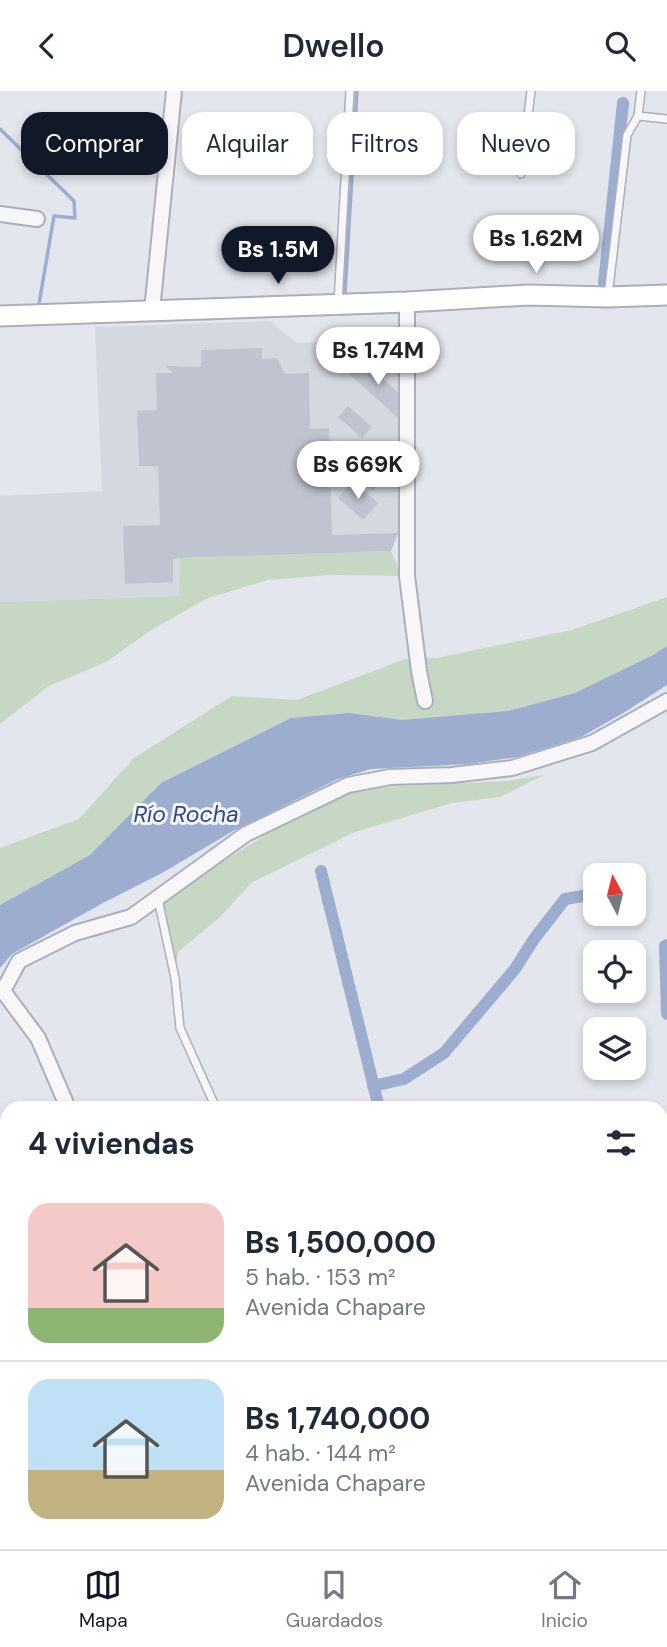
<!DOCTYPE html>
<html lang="es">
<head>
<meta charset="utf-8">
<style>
	body { margin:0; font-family:"DM Sans",sans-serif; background:#f6f6f7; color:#1f2937; height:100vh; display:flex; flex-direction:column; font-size:26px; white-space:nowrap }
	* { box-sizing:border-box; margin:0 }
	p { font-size:23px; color:#747a83 }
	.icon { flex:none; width:38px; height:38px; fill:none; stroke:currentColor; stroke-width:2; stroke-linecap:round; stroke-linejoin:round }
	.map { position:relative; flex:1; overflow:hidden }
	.sheet { position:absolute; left:0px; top:1010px; width:668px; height:450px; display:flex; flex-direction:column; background:#fff; border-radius:21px 21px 0 0; box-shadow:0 4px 10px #0003 }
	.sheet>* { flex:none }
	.guide { position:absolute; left:21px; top:21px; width:626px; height:63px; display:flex; gap:14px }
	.needle { width:46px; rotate:353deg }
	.tools { position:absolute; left:583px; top:772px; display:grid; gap:14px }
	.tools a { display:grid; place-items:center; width:63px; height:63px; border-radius:14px; background:#fff; box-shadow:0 4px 10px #0003; font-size:35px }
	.price { position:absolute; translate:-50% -60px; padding:0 16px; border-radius:24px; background:#fff; color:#222; font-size:23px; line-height:46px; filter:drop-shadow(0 2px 4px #0008) }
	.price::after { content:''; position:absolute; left:50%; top:42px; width:21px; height:16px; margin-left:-10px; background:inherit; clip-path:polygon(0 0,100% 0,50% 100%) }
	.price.selected { background:#111827; color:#fff }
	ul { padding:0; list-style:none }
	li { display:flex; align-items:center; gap:21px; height:175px; padding:0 28px }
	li+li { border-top:2px solid #e0e1e3 }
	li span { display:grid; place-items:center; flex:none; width:196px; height:140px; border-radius:21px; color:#555 }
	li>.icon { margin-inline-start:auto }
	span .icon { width:84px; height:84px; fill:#fffc; stroke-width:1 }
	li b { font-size:30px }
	h2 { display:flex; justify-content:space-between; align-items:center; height:84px; padding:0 28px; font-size:30px }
	.tag { padding:0 24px; border-radius:21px; background:#fff; box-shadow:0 4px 10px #0003; font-size:24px; line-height:63px }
	.tag.selected { background:#111827; color:#fff }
	header { display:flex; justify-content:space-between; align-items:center; height:91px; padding:0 28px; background:#fff; font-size:32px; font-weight:600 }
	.menu { display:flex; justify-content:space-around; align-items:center; height:98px; border-top:2px solid #e0e1e3; background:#fff; font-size:19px; color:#747a83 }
	.menu a { display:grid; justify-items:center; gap:4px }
	.menu .selected { color:#111827 }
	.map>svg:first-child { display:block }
	.built { fill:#d4d8e1 }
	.green { fill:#c6d7c4 }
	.water { fill:#9cadcf }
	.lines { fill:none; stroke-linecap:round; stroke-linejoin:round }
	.stream { stroke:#9cadcf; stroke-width:3.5 }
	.canal { stroke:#9cadcf; stroke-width:12 }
	.building { fill:#c0c4d0 }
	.service-casing { stroke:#abafba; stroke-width:10 }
	.minor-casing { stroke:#abafba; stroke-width:18 }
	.secondary-casing { stroke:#abafba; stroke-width:23 }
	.service { stroke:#f7f7fa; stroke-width:7 }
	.minor { stroke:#f7f7fa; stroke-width:14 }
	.secondary { stroke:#fff; stroke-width:19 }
	.labels { text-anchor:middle; stroke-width:6; stroke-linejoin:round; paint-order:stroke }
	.water-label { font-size:23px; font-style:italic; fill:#30487e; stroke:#f3f5f9 }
</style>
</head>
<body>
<header><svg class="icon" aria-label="back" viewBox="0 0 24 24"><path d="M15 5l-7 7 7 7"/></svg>Dwello<svg class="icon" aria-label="search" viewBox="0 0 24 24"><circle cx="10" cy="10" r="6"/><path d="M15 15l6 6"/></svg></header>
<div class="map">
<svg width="667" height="1458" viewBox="0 0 667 1458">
	<rect width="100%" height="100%" fill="#e3e6ec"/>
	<path class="built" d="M270 230 297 252 373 248 374 258H400L398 442 391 460 180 467 179 505 0 511V405L102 400 95 236Z"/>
	<path class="green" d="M391 460 402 485 328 484 268 489 208 507 151 539 106 571 49 595 0 633V511L179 505 180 467Z
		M667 506V555L653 564 575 602 508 620 467 624 402 629 350 622 161 692 91 764 0 814V757L79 728 134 667 232 605 297 609 405 568 436 567 572 539Z
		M544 684 500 706 452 712 355 741 251 792 219 827 179 860 176 872 162 813 214 776 269 742 360 697 507 690Z"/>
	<path class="water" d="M667 555V594L625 621 581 646 517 666 468 673 371 678 338 688 233 740 162 782 103 812 12 863 0 877V814L90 764 161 692 291 627 350 622 402 629 508 620 575 602 653 564Z"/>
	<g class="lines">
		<path class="stream" d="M0 38 74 110 75 127 54 125 39 213
			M345 202 357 0
			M0 1379 7 1387
			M69 1452 74 1458"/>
		<path class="canal" d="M604 192 623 12
			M321 780 379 1017
			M667 854 665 855 667 923
			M373 995 404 988 444 962 515 878 534 848 565 808 595 803
			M422 1452 425 1458
			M503 1458 505 1452"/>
	</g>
	<path class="building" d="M262 257V268L277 267 285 283 309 282 310 338 329 337 332 444 398 442 391 460 180 467 173 468V491L125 493 123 435 160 434 158 375H139L137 320 157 319 156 282H173L166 275 201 276V259Z
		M362 269 400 303V324L398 327 349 283Z
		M348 315 372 336 362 347 338 326Z
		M349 358 383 389 373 400 339 369Z
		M352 390 378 412 363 429 338 407Z"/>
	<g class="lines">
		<g class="service-casing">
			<path id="service" d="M638 25 667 28
				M521 83 531 0
				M608 205 627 44 638 25 641 0
				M338 212 350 0
				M158 808 175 887 180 937 216 1017
				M431 1452 434 1458
				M659 1452 667 1455"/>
		</g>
		<g class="minor-casing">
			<path id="minor" d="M0 123 37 128
				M407 211V485L419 580 425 610
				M152 220 174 0
				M3 900 38 947 68 1017
				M0 901 3 900 19 870 75 842 131 826 246 743 348 694 390 686 452 684 512 677 592 652 667 610
				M0 1179 7 1186"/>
		</g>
		<g class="secondary-casing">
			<path id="secondary" d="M0 225 407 211 528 204 608 206 667 204"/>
		</g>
		<use href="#service" class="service"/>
		<use href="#minor" class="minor"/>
		<use href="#secondary" class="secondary"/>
	</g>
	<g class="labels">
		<g class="water-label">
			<text x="186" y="731">Río Rocha</text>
		</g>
	</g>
</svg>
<div class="tools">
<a><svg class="needle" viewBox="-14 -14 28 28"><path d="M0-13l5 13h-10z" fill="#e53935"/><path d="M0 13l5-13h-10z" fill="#747a83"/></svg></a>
<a><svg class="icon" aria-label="locate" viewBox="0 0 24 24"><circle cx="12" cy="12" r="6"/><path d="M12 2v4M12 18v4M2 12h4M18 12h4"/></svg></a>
<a><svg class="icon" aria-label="layers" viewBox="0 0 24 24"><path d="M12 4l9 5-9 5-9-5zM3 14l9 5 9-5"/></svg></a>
</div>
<b class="price" style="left:536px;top:184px">Bs 1.62M</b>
<b class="price selected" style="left:278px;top:195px">Bs 1.5M</b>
<b class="price" style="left:378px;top:296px">Bs 1.74M</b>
<b class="price" style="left:358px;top:410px">Bs 669K</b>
<div class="guide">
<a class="tag selected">Comprar</a>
<a class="tag">Alquilar</a>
<a class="tag">Filtros</a>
<a class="tag">Nuevo</a>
</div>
<section class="sheet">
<h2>4 viviendas<svg class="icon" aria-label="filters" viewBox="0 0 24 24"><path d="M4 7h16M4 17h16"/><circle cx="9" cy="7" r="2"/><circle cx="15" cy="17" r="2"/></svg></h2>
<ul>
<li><span style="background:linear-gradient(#f6c9c9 75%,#8fb573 0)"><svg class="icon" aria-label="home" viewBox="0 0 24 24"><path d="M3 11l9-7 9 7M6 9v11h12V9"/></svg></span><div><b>Bs 1,500,000</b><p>5 hab. · 153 m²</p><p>Avenida Chapare</p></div></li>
<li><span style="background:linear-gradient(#bfe0f5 65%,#c2b280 0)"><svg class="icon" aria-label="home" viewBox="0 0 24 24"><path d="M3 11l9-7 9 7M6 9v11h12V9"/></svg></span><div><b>Bs 1,740,000</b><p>4 hab. · 144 m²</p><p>Avenida Chapare</p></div></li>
</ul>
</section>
</div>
<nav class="menu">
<a class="selected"><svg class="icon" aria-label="map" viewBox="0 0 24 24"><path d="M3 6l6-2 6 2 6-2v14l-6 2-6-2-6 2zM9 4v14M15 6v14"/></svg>Mapa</a>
<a><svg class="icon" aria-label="saved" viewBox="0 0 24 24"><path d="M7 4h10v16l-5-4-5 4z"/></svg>Guardados</a>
<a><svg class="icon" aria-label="home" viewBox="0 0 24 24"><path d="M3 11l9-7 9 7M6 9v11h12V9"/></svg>Inicio</a>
</nav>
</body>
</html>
